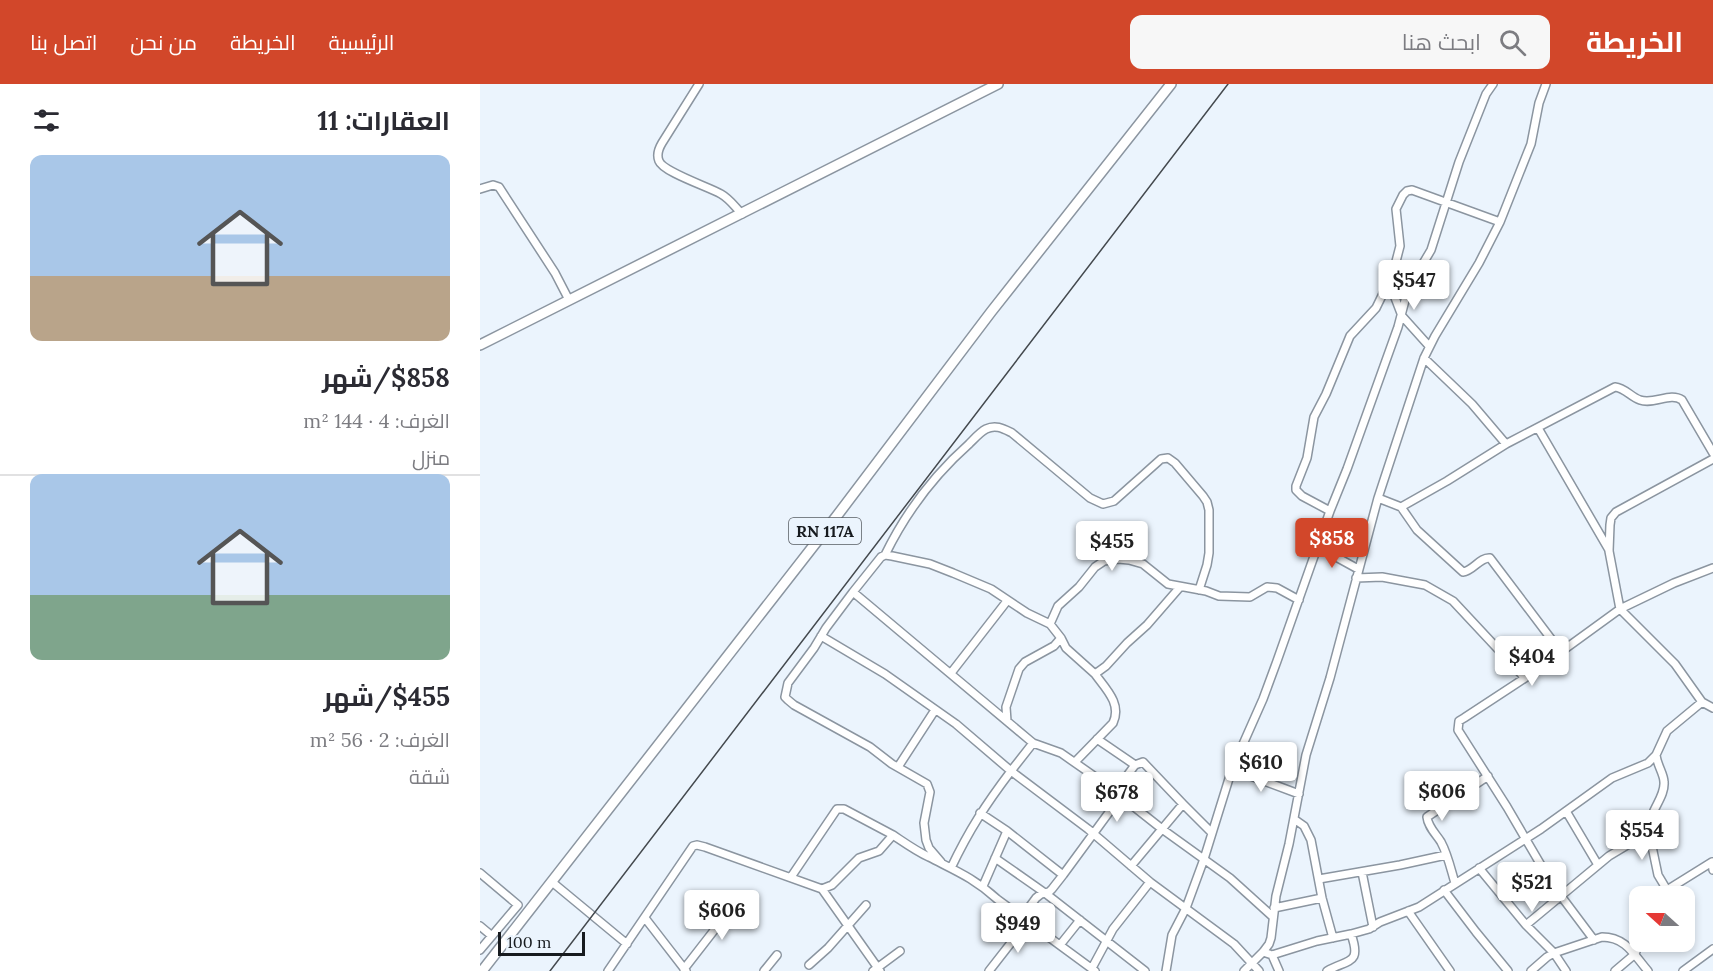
<!DOCTYPE html>
<html lang="ar">
<head>
<meta charset="utf-8">
<style>
	body { margin:0; font-family:Lora,Cairo,serif; background:#f7f7f7; color:#2b2b33; direction:rtl; height:100vh; display:flex; flex-direction:column; font-size:22px; white-space:nowrap }
	* { box-sizing:border-box; margin:0 }
	p { font-size:20px; color:#7c7c81 }
	.icon { flex:none; width:33px; height:33px; fill:none; stroke:currentColor; stroke-width:2; stroke-linecap:round; stroke-linejoin:round }
	.map { position:relative; flex:1; overflow:hidden; direction:ltr }
	.drawer { display:flex; flex-direction:column; background:#fff; width:480px }
	.drawer>* { flex:none }
	.needle { width:39px; rotate:291deg }
	.tools { position:absolute; left:1149px; top:802px; display:grid; gap:12px }
	.tools a { display:grid; place-items:center; width:66px; height:66px; border-radius:12px; background:#fff; box-shadow:0 3px 9px #0003; font-size:30px }
	.scale { position:absolute; left:18px; bottom:15px; width:87px; box-sizing:border-box; padding-left:6px; border:3px solid #171b1f; border-top:0; font-size:16px; line-height:21px; white-space:nowrap; color:#171b1f; -webkit-text-stroke:4px #ebf4fd; paint-order:stroke }
	.price { position:absolute; translate:-50% -51px; padding:0 14px; border-radius:6px; background:#fff; color:#222; font-size:20px; line-height:39px; filter:drop-shadow(0 2px 3px #0008) }
	.price::after { content:''; position:absolute; left:50%; top:36px; width:18px; height:14px; margin-left:-9px; background:inherit; clip-path:polygon(0 0,100% 0,50% 100%) }
	.price.current { background:#d2472a; color:#fff }
	ul { padding:0; list-style:none }
	li { display:grid; align-content:center; gap:12px; height:318px; padding:0 30px }
	li+li { border-top:2px solid #e1e1e2 }
	li span { display:grid; place-items:center; height:186px; border-radius:12px; color:#555 }
	li>.icon { margin-inline-start:auto }
	span .icon { width:108px; height:108px; fill:#fffc; stroke-width:1 }
	li b { font-size:26px }
	h2 { display:flex; justify-content:space-between; align-items:center; height:72px; padding:0 30px; font-size:26px }
	header { display:flex; align-items:center; gap:36px; box-sizing:border-box; height:84px; padding:0 30px; background:#d2472a; color:#fff }
	header strong { font-size:28px }
	nav { display:flex; gap:33px; margin-inline-start:auto; font-size:21px }
	.search { width:420px; height:54px; background:#f7f7f7; display:flex; align-items:center; gap:15px; box-sizing:border-box; padding:0 21px; border-radius:12px; color:#7c7c81; font-size:22px }
	main { display:flex; flex:1; min-height:0 }
	.map>svg:first-child { display:block }
	.lines { fill:none; stroke-linecap:round; stroke-linejoin:round }
	.minor-casing { stroke:#8b95a0; stroke-width:10 }
	.major-casing { stroke:#8b95a0; stroke-width:12 }
	.minor { stroke:#fff; stroke-width:7 }
	.major { stroke:#fff; stroke-width:9 }
	.rail { stroke:#44494e; stroke-width:1.5 }
	.labels { text-anchor:middle; stroke-width:4.5; stroke-linejoin:round; paint-order:stroke }
	.shield { fill:#ebf4fd; stroke:#575c62; stroke-width:1.5 }
	.shield-label { font-size:16px; font-weight:bold; fill:#171b1f }
</style>
</head>
<body>
<header>
<strong>الخريطة</strong>
<div class="search"><svg class="icon" aria-label="search" viewBox="0 0 24 24"><circle cx="10" cy="10" r="6"/><path d="M15 15l6 6"/></svg>ابحث هنا</div>
<nav><a>الرئيسية</a><a>الخريطة</a><a>من نحن</a><a>اتصل بنا</a></nav>
</header>
<main>
<div class="map">
<svg width="1233" height="887" viewBox="0 0 1233 887">
	<rect width="100%" height="100%" fill="#ebf4fd"/>
	<g class="lines">
		<g class="minor-casing">
			<path id="minor" d="M219 0 182 59C179 64 176 70 179 77 183 88 229 103 241 110 250 115 255 123 262 130
				M0 105 13 101 19 103 75 189 89 216
				M909 198 922 232 949 262
				M944 274 992 320 1026 360
				M1058 344 1129 466
				M898 414 921 423 937 446 983 488C993 487 1000 473 1010 474L1081 568
				M921 423 967 397 1026 360 1135 303C1145 304 1151 313 1160 316 1174 321 1190 308 1202 316L1233 369
				M850 427 822 412 816 406V402L827 374 834 333 846 310 870 252 896 224 913 189 920 162 916 125 923 111 927 107 932 106 1020 138
				M838 463 878 485
				M405 471C425 430 454 391 489 360 494 355 500 348 506 345 516 340 524 345 532 349L610 414 623 420 634 417 681 375 688 374 695 379 723 412 727 418 729 426V469L727 481 719 506
				M876 494 902 493 945 501 973 517 1045 594 1140 525 1194 499 1233 484
				M373 508 401 473 405 471 412 472 450 480 473 489 511 505 547 529 570 540
				M341 552 405 590 476 640 531 687C506 720 489 746 471 784
				M581 554 586 564 615 590 626 582 647 559 667 541 700 503
				M471 589 527 517
				M1045 594 984 634 979 637 978 646 1027 723 1065 788 1081 812 1114 856
				M1222 618 1195 580 1140 525 1129 467 1130 441 1131 434 1136 428 1233 375
				M527 637 526 623 539 585 545 578 574 562 581 554 570 540 578 522 599 503 615 483 624 477 638 475 649 476 663 480 688 500 726 507 739 512 770 513 787 503 797 504 819 516
				M617 655 655 681
				M595 678 633 639C642 620 626 605 615 590
				M418 683 455 626
				M752 685 819 710
				M635 708 655 681 663 678 703 720
				M1086 727 1118 781
				M500 729 527 747 583 791 572 805 569 808 561 810 556 814 542 833
				M814 735 824 742 831 756 842 814 853 854
				M1169 748 1178 791 1187 806 1174 813
				M515 774 565 809 665 887
				M461 778 449 764 446 756 444 739 450 708 447 700 412 680 390 663 314 621 308 616 305 613 308 599 334 564 346 544 373 508 553 659
				M651 782 703 720 732 749
				M999 784 1046 841 1074 869 1086 887
				M882 788 893 843
				M0 789 38 821 0 866
				M583 791 641 712
				M311 793 357 725H364L413 751
				M839 795 920 781 966 771
				M72 798 147 860
				M670 798 608 745 531 687 553 659 581 669 624 699 682 745 750 794 793 833
				M975 799C971 786 968 771 961 758 956 750 948 743 947 733L1008 692
				M503 802 527 747
				M342 805 400 887
				M964 806 996 848 1028 887
				M1187 806 1232 778 1233 786
				M794 824 842 814
				M928 827 970 887
				M165 834 206 887
				M1046 841 1129 772 1169 748C1170 741 1170 735 1173 729 1177 719 1185 709 1184 698 1184 690 1177 681 1176 671
				M0 842 12 852
				M871 850 889 845 900 838 939 823 1061 745 1132 694 1168 679 1176 671 1187 647 1222 618 1233 624
				M580 861 600 836
				M783 868 792 871 837 857 871 850C882 881 868 875 847 887
				M792 871 799 887
				M329 881 348 864 386 821
				M612 884 633 845 670 798 754 860 779 887
				M204 885 260 813
				M128 887 213 762 217 761 225 763 342 805 352 801 379 774 399 767 413 751C425 759 436 767 449 773 476 787 494 794 517 815L615 887
				M284 887 297 871
				M393 887 420 867
				M509 887 548 837
				M686 887 692 851 706 824 724 775 752 685 783 615 797 577 850 427 867 385 918 243 928 205 951 166 979 78 1006 10 1013 0
				M764 887 783 868 789 860 791 854 796 812 809 760 826 671 850 594 898 414 944 274 955 252 999 179 1020 138 1051 60 1059 19 1066 0
				M1051 887 1067 873 1074 869 1122 853C1146 853 1154 871 1168 887
				M1135 887 1155 870 1160 857
				M1203 887 1233 865"/>
		</g>
		<g class="major-casing">
			<path id="major" d="M0 261 518 0
				M2 887 356 433 511 228 691 0"/>
		</g>
		<use href="#minor" class="minor"/>
		<use href="#major" class="major"/>
		<path class="rail" d="M70 887 748 0"/>
	</g>
	<g class="labels">
		<rect class="shield" x="309" y="434" width="72" height="26" rx="4.5"/>
		<g class="shield-label">
			<text x="345" y="453">RN 117A</text>
		</g>
	</g>
</svg>
<div class="tools">
<a><svg class="needle" viewBox="-14 -14 28 28"><path d="M0-13l5 13h-10z" fill="#e53935"/><path d="M0 13l5-13h-10z" fill="#7c7c81"/></svg></a>
</div>
<div class="scale">100 m</div>
<b class="price" style="left:934px;top:227px">$547</b>
<b class="price current" style="left:852px;top:485px">$858</b>
<b class="price" style="left:632px;top:488px">$455</b>
<b class="price" style="left:1052px;top:603px">$404</b>
<b class="price" style="left:781px;top:709px">$610</b>
<b class="price" style="left:962px;top:738px">$606</b>
<b class="price" style="left:637px;top:739px">$678</b>
<b class="price" style="left:1162px;top:777px">$554</b>
<b class="price" style="left:1052px;top:829px">$521</b>
<b class="price" style="left:242px;top:857px">$606</b>
<b class="price" style="left:538px;top:870px">$949</b>
</div>
<section class="drawer">
<h2>العقارات: 11<svg class="icon" aria-label="filters" viewBox="0 0 24 24"><path d="M4 7h16M4 17h16"/><circle cx="9" cy="7" r="2"/><circle cx="15" cy="17" r="2"/></svg></h2>
<ul>
<li><span style="background:linear-gradient(#a9c7e8 65%,#b9a48a 0)"><svg class="icon" aria-label="home" viewBox="0 0 24 24"><path d="M3 11l9-7 9 7M6 9v11h12V9"/></svg></span><div><b>$858/شهر</b><p>الغرف: 4 · 144 m²</p><p>منزل</p></div></li>
<li><span style="background:linear-gradient(#a9c7e8 65%,#7fa58c 0)"><svg class="icon" aria-label="home" viewBox="0 0 24 24"><path d="M3 11l9-7 9 7M6 9v11h12V9"/></svg></span><div><b>$455/شهر</b><p>الغرف: 2 · 56 m²</p><p>شقة</p></div></li>
</ul>
</section>
</main>
</body>
</html>
